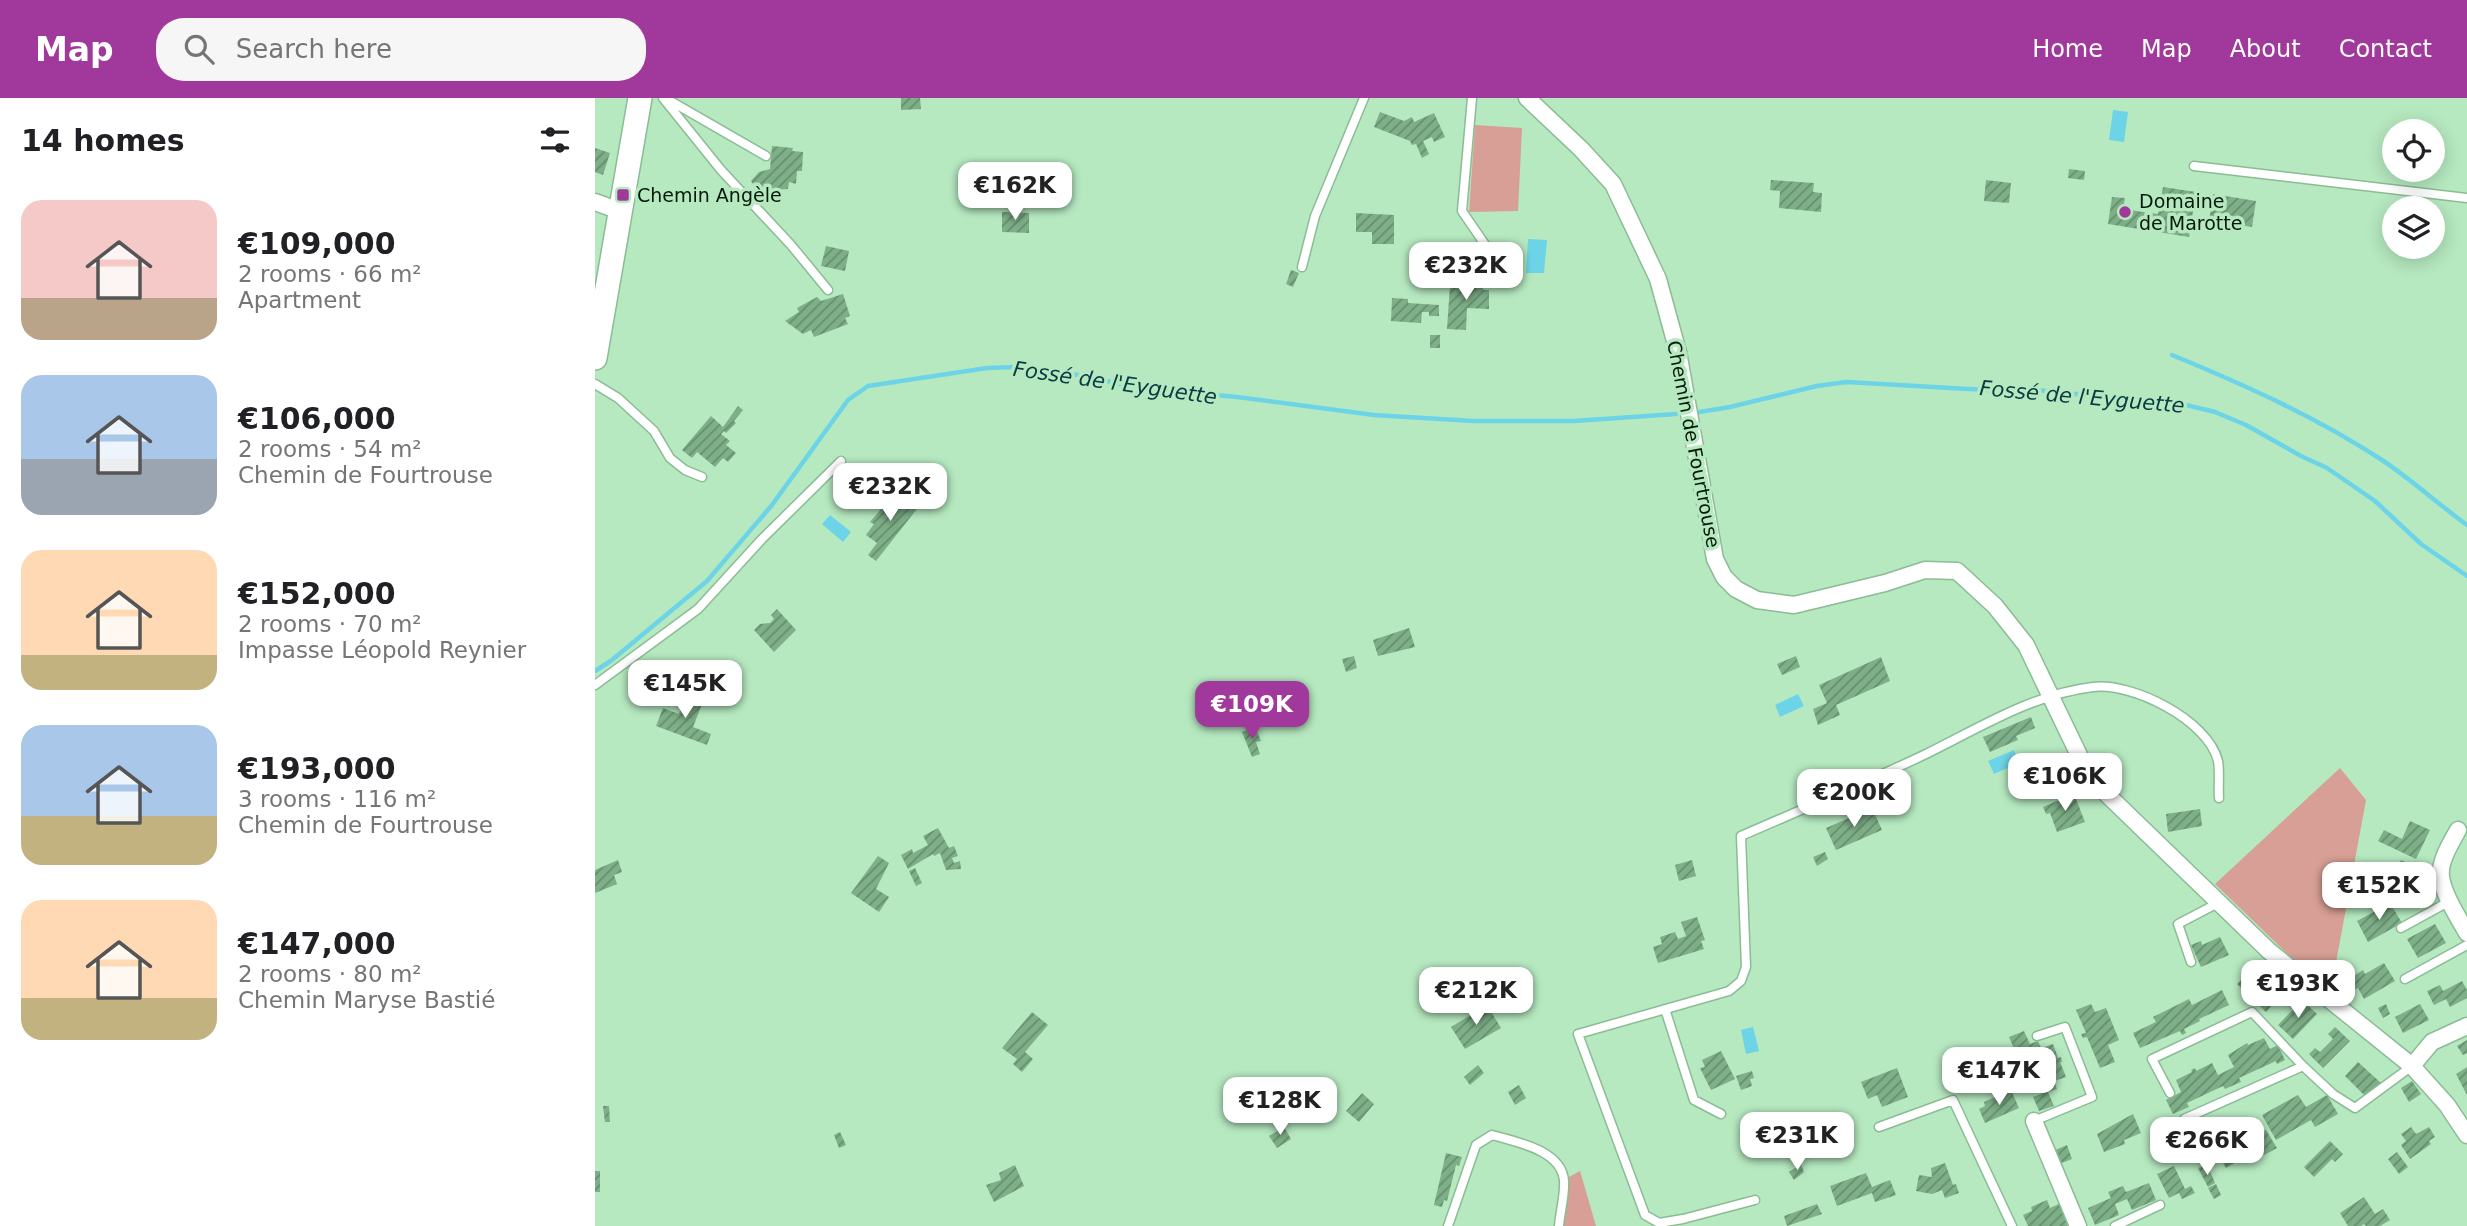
<!DOCTYPE html>
<html lang="en">
<head>
<meta charset="utf-8">
<style>
	body { margin:0; font-family:"DejaVu Sans",sans-serif; background:#f6f6f6; color:#202124; height:100vh; display:flex; flex-direction:column; font-size:26px; white-space:nowrap }
	* { box-sizing:border-box; margin:0 }
	p { font-size:23px; color:#757577 }
	.icon { flex:none; width:38px; height:38px; fill:none; stroke:currentColor; stroke-width:2; stroke-linecap:round; stroke-linejoin:round }
	.map { position:relative; flex:1; overflow:hidden }
	.side { display:flex; flex-direction:column; background:#fff; width:595px }
	.side>* { flex:none }
	.tools { position:absolute; left:1787px; top:21px; display:grid; gap:14px }
	.tools a { display:grid; place-items:center; width:63px; height:63px; border-radius:50%; background:#fff; box-shadow:0 4px 18px #0003; font-size:35px }
	.price { position:absolute; translate:-50% -60px; padding:0 16px; border-radius:14px; background:#fff; color:#222; font-size:23px; line-height:46px; filter:drop-shadow(0 2px 4px #0008) }
	.price::after { content:''; position:absolute; left:50%; top:42px; width:21px; height:16px; margin-left:-10px; background:inherit; clip-path:polygon(0 0,100% 0,50% 100%) }
	.price.active { background:#a1389b; color:#fff }
	ul { padding:0; list-style:none }
	li { display:flex; align-items:center; gap:21px; height:175px; padding:0 21px }
	li span { display:grid; place-items:center; flex:none; width:196px; height:140px; border-radius:21px; color:#555 }
	li>.icon { margin-inline-start:auto }
	span .icon { width:84px; height:84px; fill:#fffc; stroke-width:1 }
	li b { font-size:30px }
	h2 { display:flex; justify-content:space-between; align-items:center; height:84px; padding:0 21px; font-size:30px }
	header { display:flex; align-items:center; gap:42px; box-sizing:border-box; height:98px; padding:0 35px; background:#a1389b; color:#fff }
	header strong { font-size:33px }
	nav { display:flex; gap:38px; margin-inline-start:auto; font-size:24px }
	.search { width:490px; height:63px; background:#f6f6f6; display:flex; align-items:center; gap:18px; box-sizing:border-box; padding:0 24px; border-radius:28px; color:#757577; font-size:26px }
	main { display:flex; flex:1; min-height:0 }
	.map>svg:first-child { display:block }
	.green { fill:#d79f95 }
	.water { fill:#6dd4e7 }
	.lines { fill:none; stroke-linecap:round; stroke-linejoin:round }
	.stream { stroke:#6dd4e7; stroke-width:4.5 }
	.building { fill:url(#building-hatch) }
	.service-casing { stroke:#8bbc95; stroke-width:11 }
	.minor-casing { stroke:#8bbc95; stroke-width:19 }
	.secondary-casing { stroke:#8bbc95; stroke-width:26 }
	.service { stroke:#fff; stroke-width:8 }
	.minor { stroke:#fff; stroke-width:16 }
	.secondary { stroke:#fff; stroke-width:23 }
	.poi-dot { fill:#a1389b; stroke:#b6e9c0; stroke-width:2.5 }
	.labels { text-anchor:middle; stroke-width:7; stroke-linejoin:round; paint-order:stroke }
	.poi-label { font-size:19px; fill:#061a0b; stroke:#b6e9c0; text-anchor:start }
	.street-label { font-size:19px; fill:#061a0b; stroke:#b6e9c0 }
	.water-label { font-size:21px; font-style:italic; fill:#083b42; stroke:#b6e9c0 }
</style>
</head>
<body>
<header>
<strong>Map</strong>
<div class="search"><svg class="icon" aria-label="search" viewBox="0 0 24 24"><circle cx="10" cy="10" r="6"/><path d="M15 15l6 6"/></svg>Search here</div>
<nav><a>Home</a><a>Map</a><a>About</a><a>Contact</a></nav>
</header>
<main>
<section class="side">
<h2>14 homes<svg class="icon" aria-label="filters" viewBox="0 0 24 24"><path d="M4 7h16M4 17h16"/><circle cx="9" cy="7" r="2"/><circle cx="15" cy="17" r="2"/></svg></h2>
<ul>
<li><span style="background:linear-gradient(#f6c9c9 70%,#b9a48a 0)"><svg class="icon" aria-label="home" viewBox="0 0 24 24"><path d="M3 11l9-7 9 7M6 9v11h12V9"/></svg></span><div><b>€109,000</b><p>2 rooms · 66 m²</p><p>Apartment</p></div></li>
<li><span style="background:linear-gradient(#a9c7e8 60%,#9aa5b1 0)"><svg class="icon" aria-label="home" viewBox="0 0 24 24"><path d="M3 11l9-7 9 7M6 9v11h12V9"/></svg></span><div><b>€106,000</b><p>2 rooms · 54 m²</p><p>Chemin de Fourtrouse</p></div></li>
<li><span style="background:linear-gradient(#ffd9b3 75%,#c2b280 0)"><svg class="icon" aria-label="home" viewBox="0 0 24 24"><path d="M3 11l9-7 9 7M6 9v11h12V9"/></svg></span><div><b>€152,000</b><p>2 rooms · 70 m²</p><p>Impasse Léopold Reynier</p></div></li>
<li><span style="background:linear-gradient(#a9c7e8 65%,#c2b280 0)"><svg class="icon" aria-label="home" viewBox="0 0 24 24"><path d="M3 11l9-7 9 7M6 9v11h12V9"/></svg></span><div><b>€193,000</b><p>3 rooms · 116 m²</p><p>Chemin de Fourtrouse</p></div></li>
<li><span style="background:linear-gradient(#ffd9b3 70%,#c2b280 0)"><svg class="icon" aria-label="home" viewBox="0 0 24 24"><path d="M3 11l9-7 9 7M6 9v11h12V9"/></svg></span><div><b>€147,000</b><p>2 rooms · 80 m²</p><p>Chemin Maryse Bastié</p></div></li>
</ul>
</section>
<div class="map">
<svg width="1872" height="1128" viewBox="0 0 1872 1128">
	<defs>
		<pattern id="building-hatch" width="6" height="6" patternUnits="userSpaceOnUse" patternTransform="scale(1.75)"><rect width="6" height="6" fill="#7eaf88"/><path d="M-1 1l2-2M0 6l6-6M5 7l2-2" fill="none" stroke="#658e6d"/></pattern>
	</defs>
	<rect width="100%" height="100%" fill="#b6e9c0"/>
	<path class="green" d="M880 27 927 30 923 113 874 114Z
		M1745 670 1771 702 1735 897 1620 786Z
		M985 1073 1001 1128H968L974 1079Z"/>
	<path class="water" d="M1518 12 1533 14 1529 44 1514 42Z
		M933 141 952 142 949 175H931Z
		M235 417 256 434 248 444 227 426Z
		M1203 596 1209 608 1185 619 1180 607Z
		M1419 652 1424 665 1399 676 1393 663Z
		M1158 929 1164 953 1151 956 1146 932Z"/>
	<g class="lines">
		<path class="stream" d="M1577 257C1650 287 1721 319 1787 362 1817 382 1843 406 1872 427
			M1098 315 1135 309 1222 288 1251 284 1409 293 1441 292 1591 307 1620 314 1651 327 1706 358 1732 370 1780 403 1826 446 1872 478
			M0 573 17 562 112 483 177 407 253 302 273 288 392 270 422 269 483 277 544 290 642 299 779 317 878 323H979L1081 316"/>
	</g>
	<path class="building" d="M306 0H325L326 11 306 12Z
		M785 14 809 23 817 19 819 24 839 15 850 39 839 44 837 39 828 43 834 56 827 60 821 46 817 47 815 43 779 29Z
		M177 48 198 50 197 53 208 54 207 73H202L201 86 194 84 193 91 163 93 156 83 164 74 175 71Z
		M0 50 15 55 8 77 0 74Z
		M1474 71 1490 73 1489 82 1473 80Z
		M1176 82 1219 85 1218 94 1227 95 1226 114 1184 110 1185 93 1175 92Z
		M1391 82 1416 85 1414 105 1389 103Z
		M1568 89 1601 94 1594 139 1513 126 1517 99 1530 100 1528 111 1563 116Z
		M1618 96 1661 103 1657 129 1614 123Z
		M407 114 434 115V135L407 134Z
		M761 115 799 117V146H777V134H761Z
		M231 148 254 153 250 173 226 168Z
		M696 172 704 175 698 189 691 186Z
		M878 175 889 176 888 192H894V211L872 210 871 232 852 231 855 187 877 188Z
		M248 196 255 218 250 220 253 226 219 239 216 232 208 236 190 223 204 214 202 210 222 199 226 203Z
		M797 200 813 201V205L844 207V218H834V214H827L826 225 796 223Z
		M835 237H845V250H835Z
		M143 308 148 312 139 323 141 325 131 335 129 333 126 336 135 343 131 347 141 355 133 364 128 360 120 369 102 354 97 360 87 352 116 318 128 329Z
		M305 394 312 399 306 406 311 410 318 401 325 407 281 463 273 457 282 445 271 437 279 426 275 424 297 398 300 400Z
		M182 511 201 532 179 554 159 532 165 526 175 525 179 521 176 517Z
		M814 530 820 549 783 558 778 542Z
		M759 558 762 570 751 574 747 561Z
		M1201 558 1205 569 1187 577 1182 566Z
		M1286 559 1295 583 1241 607 1245 617 1223 627 1218 611 1232 605 1224 587Z
		M91 593 109 601 98 629 116 636 112 647 61 628 68 610 84 616Z
		M1436 619 1440 630 1421 638 1423 642 1395 654 1388 639Z
		M660 629 666 643 661 644 665 656 657 659 647 634Z
		M1479 696 1490 724 1462 734 1455 715 1451 716 1448 709Z
		M1277 710 1287 732 1241 752 1231 730Z
		M1605 711 1607 728 1573 734 1571 716Z
		M1815 723 1835 732 1821 761 1783 743 1789 732 1807 741Z
		M343 730 354 750 359 748 363 758 357 760 359 765 365 763 366 771 351 772 345 755 339 758 338 756 313 771 306 757 317 751 318 755 333 747 328 738Z
		M1230 754 1233 761 1222 768 1218 759Z
		M283 758 294 765 281 791 294 799 284 814 256 795Z
		M23 762 27 774 19 777 22 786 0 795V772Z
		M1097 762 1101 778 1084 783 1080 767Z
		M1806 762 1828 773 1810 809 1787 798Z
		M320 770 327 785 321 788 314 773Z
		M1795 805 1807 825 1773 844 1762 823Z
		M1102 819 1110 842 1106 843 1109 851 1063 865 1058 849 1067 846 1065 839 1080 834 1083 841 1091 838 1086 824Z
		M1840 826 1851 845 1823 860 1812 841Z
		M1625 839 1634 857 1606 869 1596 847 1606 843 1607 847Z
		M1789 865 1800 883 1769 901 1763 890 1757 893 1751 883 1768 872 1770 876Z
		M1668 873 1682 886 1671 897 1679 905 1671 914 1642 886 1653 875 1659 881Z
		M1867 883 1872 892V900L1855 909 1851 901 1839 907 1832 893 1845 887 1848 893Z
		M1627 892 1634 907 1604 921 1605 923 1589 931 1591 935 1587 937 1585 933 1545 950 1538 935 1561 924 1558 919 1594 901 1597 907Z
		M1707 902 1722 916 1698 941 1683 927Z
		M1496 906 1500 914 1511 910 1524 942 1513 947 1520 964 1505 970 1492 939 1488 940 1486 936 1491 935 1481 912Z
		M1791 906 1795 916 1788 920 1783 910Z
		M1825 906 1834 922 1808 935 1800 919Z
		M892 907 906 930 870 951 856 929Z
		M437 914 453 927 430 954 438 961 427 974 418 966 422 961 407 950Z
		M1740 929 1755 943 1728 970 1714 956 1720 950 1725 954 1738 941 1733 936Z
		M1429 933 1435 946 1443 943 1446 950 1458 946 1463 960 1466 959 1467 964H1465L1471 979 1459 983 1462 991 1453 994 1459 1008 1444 1013 1438 999 1446 996 1428 949 1420 953 1414 939Z
		M1669 940 1675 951 1683 947 1690 962 1682 966 1681 963 1644 980 1646 984 1630 991 1628 988 1592 1005 1594 1009 1578 1016 1571 1002 1586 994 1581 982 1597 974 1596 972 1600 970 1601 973 1617 965 1623 977 1639 969 1633 957 1652 945 1653 947Z
		M1872 942V955L1868 957 1862 948Z
		M1126 953 1140 981 1116 992 1105 970 1110 969 1107 962Z
		M1378 953 1381 960 1359 969 1356 963Z
		M1763 964 1786 985 1769 997 1750 978Z
		M883 967 889 975 875 987 869 979Z
		M1872 969V997L1861 976Z
		M1302 970 1313 999 1287 1009 1282 997 1273 1001 1266 984Z
		M1157 973 1159 980 1155 981 1157 988 1146 992 1141 978Z
		M1817 983 1826 996 1814 1004 1806 990Z
		M924 987 931 1000 920 1007 913 994Z
		M1416 992 1424 1010 1390 1025 1384 1011 1390 1008 1389 1004Z
		M767 995 779 1006 764 1024 751 1013Z
		M1703 997 1711 1009 1732 997 1743 1016 1720 1029 1716 1022 1681 1042 1667 1017Z
		M8 1008H14L15 1024H10Z
		M1239 1016 1247 1034 1234 1040 1236 1045 1242 1042 1246 1051 1234 1056 1229 1044 1210 1054 1203 1039 1222 1030 1220 1025Z
		M1538 1016 1546 1035 1529 1042 1530 1046 1509 1054 1502 1036Z
		M1653 1025 1660 1038 1671 1032 1682 1050 1669 1057 1666 1050 1631 1070 1617 1046Z
		M689 1029 696 1041 682 1050 674 1038Z
		M1816 1029 1821 1036 1834 1029 1840 1039 1834 1043 1836 1046 1815 1061 1806 1047 1811 1043 1806 1036Z
		M245 1034 251 1047 244 1050 239 1037Z
		M1735 1043 1748 1056 1740 1064 1737 1061 1719 1079 1709 1069Z
		M1472 1047 1477 1061 1464 1066 1458 1053Z
		M1802 1054 1813 1069 1804 1076 1793 1061Z
		M851 1055 867 1059 864 1068 861 1067 852 1103 849 1102 847 1109 839 1107Z
		M1350 1065 1358 1087 1361 1086 1364 1095 1350 1100 1347 1092 1337 1096 1321 1093 1324 1077 1337 1079 1336 1070Z
		M1206 1066 1209 1074 1199 1082 1194 1074Z
		M420 1067 429 1088 399 1104 391 1087 406 1082 404 1075Z
		M1579 1068 1590 1091 1596 1088 1600 1095 1587 1101 1584 1095 1574 1100 1562 1076Z
		M1608 1068 1611 1074 1615 1073 1620 1085 1613 1089 1603 1070Z
		M0 1073H5V1094H0Z
		M1271 1075 1277 1089 1295 1082 1301 1097 1280 1104 1277 1095 1242 1108 1235 1088Z
		M1554 1085 1561 1102 1537 1112 1532 1101 1520 1106 1524 1117 1500 1127 1493 1110 1516 1100 1513 1094 1528 1088 1531 1094Z
		M1621 1086 1626 1097 1619 1101 1613 1090Z
		M1769 1099 1780 1116 1788 1111 1795 1122 1785 1128H1771L1769 1126 1766 1128H1753L1745 1115Z
		M1452 1102 1455 1110 1464 1106 1473 1128H1433L1428 1117 1437 1113 1436 1109Z
		M1222 1106 1227 1116 1192 1128 1189 1118Z"/>
	<g class="lines">
		<g class="service-casing">
			<path id="service" d="M68 0 126 72 196 147 233 192
				M877 0 867 113 904 167
				M72 1 171 58
				M1599 68 1872 100
				M707 169 720 118 769 0
				M0 286 23 300 59 333 75 360 90 372 107 379
				M0 587 103 511 167 441 246 363
				M1806 830 1855 803
				M1596 864 1583 826 1625 804
				M1810 881 1872 847
				M1070 911 1099 1002 1126 1016
				M1575 995 1557 961 1657 914 1708 968
				M1439 1023 1497 999 1470 929 1442 938
				M1284 1029 1358 1002 1417 1128
				M1605 1055 1589 1021 1708 968 1738 996 1760 1010 1817 968
				M1160 1102 1088 1121 1064 1125 1050 1117 983 936 1134 893 1146 883 1151 869 1146 738C1208 711 1270 685 1331 656 1384 630 1438 596 1498 589 1537 584 1613 622 1623 663 1625 674 1623 689 1624 700
				M853 1128 881 1047 897 1037C921 1044 967 1052 969 1083 970 1097 965 1114 964 1128
				M1520 1128 1565 1107"/>
		</g>
		<g class="minor-casing">
			<path id="minor" d="M932 0 986 51 1018 86 1063 181 1083 254 1120 461 1129 479 1141 491 1162 502 1199 507 1290 485 1330 472 1362 473 1400 508 1431 547 1495 680 1674 853 1817 968 1852 1007 1872 1037
				M0 104 25 113
				M1863 732C1856 745 1844 763 1846 779 1849 798 1863 819 1872 835
				M1817 968 1837 944 1872 928
				M1439 1023 1483 1128"/>
		</g>
		<g class="secondary-casing">
			<path id="secondary" d="M0 260 45 0"/>
		</g>
		<use href="#service" class="service"/>
		<use href="#minor" class="minor"/>
		<use href="#secondary" class="secondary"/>
	</g>
	<g class="poi-dot">
		<rect x="21" y="90" width="14" height="14" rx="3.5"/>
		<circle cx="1530" cy="114" r="7"/>
	</g>
	<g class="labels">
		<g class="poi-label">
			<text x="42" y="104">Chemin Angèle</text>
			<text x="1544" y="110">Domaine<tspan x="1544" dy="22">de Marotte</tspan></text>
		</g>
		<g class="street-label">
			<text transform="translate(1099 346) rotate(79)" y="7">Chemin de Fourtrouse</text>
		</g>
		<g class="water-label">
			<text transform="translate(520 285) rotate(8)" y="7">Fossé de l'Eyguette</text>
			<text transform="translate(1487 299) rotate(5)" y="7">Fossé de l'Eyguette</text>
		</g>
	</g>
</svg>
<div class="tools">
<a><svg class="icon" aria-label="locate" viewBox="0 0 24 24"><circle cx="12" cy="12" r="6"/><path d="M12 2v4M12 18v4M2 12h4M18 12h4"/></svg></a>
<a><svg class="icon" aria-label="layers" viewBox="0 0 24 24"><path d="M12 4l9 5-9 5-9-5zM3 14l9 5 9-5"/></svg></a>
</div>
<b class="price" style="left:420px;top:124px">€162K</b>
<b class="price" style="left:871px;top:204px">€232K</b>
<b class="price" style="left:295px;top:425px">€232K</b>
<b class="price" style="left:90px;top:622px">€145K</b>
<b class="price active" style="left:657px;top:643px">€109K</b>
<b class="price" style="left:1470px;top:715px">€106K</b>
<b class="price" style="left:1259px;top:731px">€200K</b>
<b class="price" style="left:1784px;top:824px">€152K</b>
<b class="price" style="left:1703px;top:922px">€193K</b>
<b class="price" style="left:881px;top:929px">€212K</b>
<b class="price" style="left:1404px;top:1009px">€147K</b>
<b class="price" style="left:685px;top:1039px">€128K</b>
<b class="price" style="left:1202px;top:1074px">€231K</b>
<b class="price" style="left:1612px;top:1079px">€266K</b>
</div>
</main>
</body>
</html>
